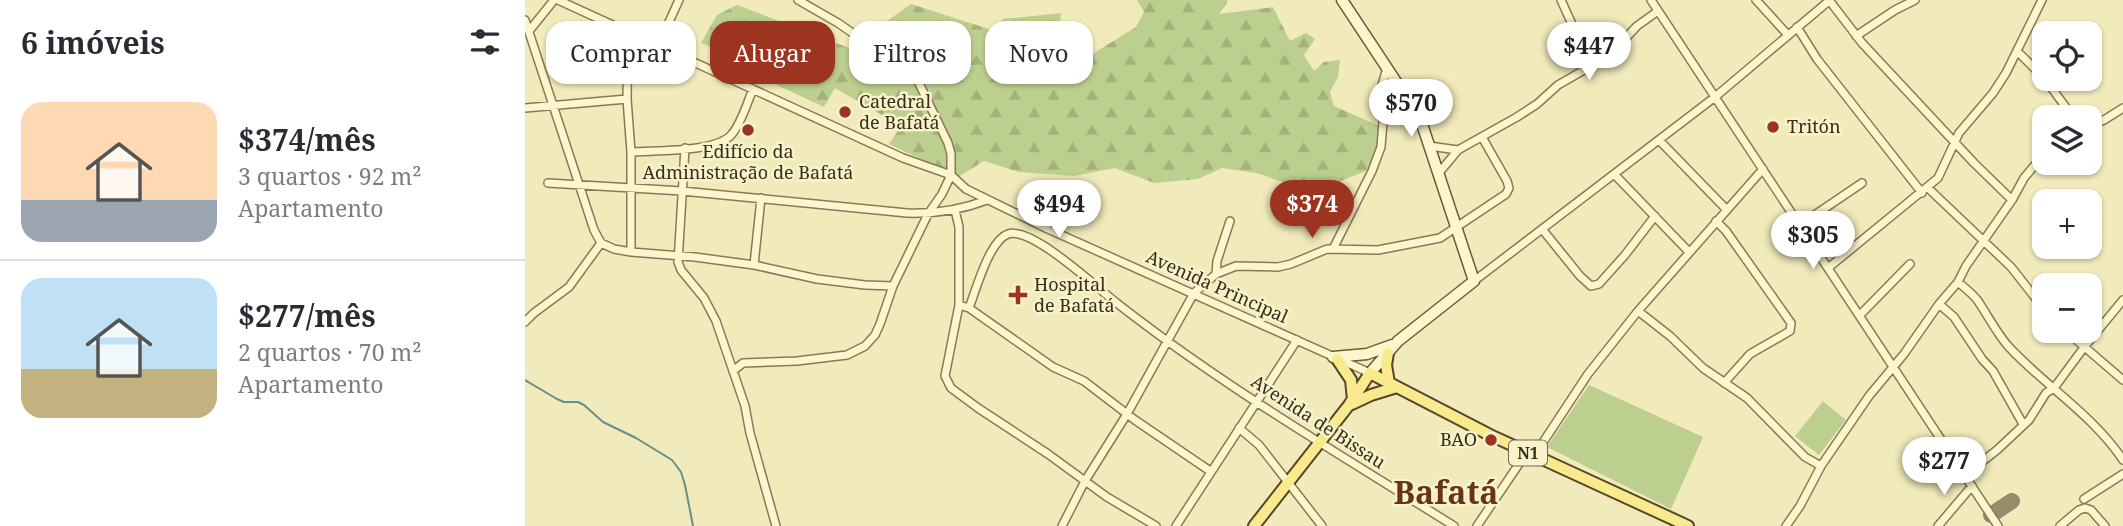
<!DOCTYPE html>
<html lang="pt">
<head>
<meta charset="utf-8">
<style>
	body { margin:0; font-family:"Noto Serif",serif; background:#f7f7f7; color:#2b2b33; height:100vh; display:flex; flex-direction:column; font-size:26px; white-space:nowrap }
	* { box-sizing:border-box; margin:0 }
	p { font-size:23px; color:#7c7c81 }
	.icon { flex:none; width:38px; height:38px; fill:none; stroke:currentColor; stroke-width:2; stroke-linecap:round; stroke-linejoin:round }
	.map { position:relative; flex:1; overflow:hidden }
	.side { display:flex; flex-direction:column; background:#fff; width:525px }
	.side>* { flex:none }
	.banner { position:absolute; left:21px; top:21px; width:665px; height:63px; display:flex; gap:14px }
	.tools { position:absolute; left:1507px; top:21px; display:grid; gap:14px }
	.tools a { display:grid; place-items:center; width:70px; height:70px; border-radius:14px; background:#fff; box-shadow:0 2px 5px #0004; font-size:35px }
	.price { position:absolute; translate:-50% -60px; padding:0 16px; border-radius:24px; background:#fff; color:#222; font-size:23px; line-height:46px; filter:drop-shadow(0 2px 4px #0008) }
	.price::after { content:''; position:absolute; left:50%; top:42px; width:21px; height:16px; margin-left:-10px; background:inherit; clip-path:polygon(0 0,100% 0,50% 100%) }
	.price.on { background:#9d341f; color:#fff }
	ul { padding:0; list-style:none }
	li { display:flex; align-items:center; gap:21px; height:175px; padding:0 21px }
	li+li { border-top:2px solid #e1e1e2 }
	li span { display:grid; place-items:center; flex:none; width:196px; height:140px; border-radius:21px; color:#555 }
	li>.icon { margin-inline-start:auto }
	span .icon { width:84px; height:84px; fill:#fffc; stroke-width:1 }
	li b { font-size:30px }
	h2 { display:flex; justify-content:space-between; align-items:center; height:84px; padding:0 21px; font-size:30px }
	.tag { padding:0 24px; border-radius:21px; background:#fff; box-shadow:0 2px 5px #0004; font-size:24px; line-height:63px }
	.tag.on { background:#9d341f; color:#fff }
	main { display:flex; flex:1; min-height:0 }
	.map>svg:first-child { display:block }
	.grass { fill:#bdcf8f }
	.forest { fill:url(#forest-firs) }
	.lines { fill:none; stroke-linecap:round; stroke-linejoin:round }
	.stream { stroke:#678f8c; stroke-width:2 }
	.taxiway { stroke:#948c6a; stroke-width:16 }
	.street-casing { stroke:#897954; stroke-width:10 }
	.secondary-casing { stroke:#6b5a37; stroke-width:13 }
	.primary-casing { stroke:#564629; stroke-width:14 }
	.street { stroke:#fbf6ce; stroke-width:7 }
	.secondary { stroke:#fbf6ce; stroke-width:10 }
	.primary { stroke:#f9ea8e; stroke-width:10 }
	.poi-dot { fill:#9d341f; stroke:#f8f3cb; stroke-width:2.5 }
	.labels { text-anchor:middle; stroke-width:5; stroke-linejoin:round; paint-order:stroke }
	.shield { fill:#f8f3cb; stroke:#71684f; stroke-width:2 }
	.shield-label { font-size:16px; font-weight:bold; fill:#372d1a }
	.poi-label { font-size:18px; fill:#372d1a; stroke:#f8f3cb; text-anchor:start }
	.street-label { font-size:18px; fill:#372d1a; stroke:#f8f3cb }
	.town-label { font-size:32px; font-weight:bold; fill:#673516; stroke:#f8f3cb }
</style>
</head>
<body>
<main>
<section class="side">
<h2>6 imóveis<svg class="icon" aria-label="filters" viewBox="0 0 24 24"><path d="M4 7h16M4 17h16"/><circle cx="9" cy="7" r="2"/><circle cx="15" cy="17" r="2"/></svg></h2>
<ul>
<li><span style="background:linear-gradient(#ffd9b3 70%,#9aa5b1 0)"><svg class="icon" aria-label="home" viewBox="0 0 24 24"><path d="M3 11l9-7 9 7M6 9v11h12V9"/></svg></span><div><b>$374/mês</b><p>3 quartos · 92 m²</p><p>Apartamento</p></div></li>
<li><span style="background:linear-gradient(#bfe0f5 65%,#c2b280 0)"><svg class="icon" aria-label="home" viewBox="0 0 24 24"><path d="M3 11l9-7 9 7M6 9v11h12V9"/></svg></span><div><b>$277/mês</b><p>2 quartos · 70 m²</p><p>Apartamento</p></div></li>
</ul>
</section>
<div class="map">
<svg width="1598" height="526" viewBox="0 0 1598 526">
	<defs>
		<pattern id="forest-firs" width="22" height="20" patternUnits="userSpaceOnUse" patternTransform="scale(1.75)"><rect width="22" height="20" fill="#bdcf8f"/><path d="M5 1l3.5 6h-7zM16 11l3.5 6h-7z" fill="#a3b27b"/></pattern>
	</defs>
	<rect width="100%" height="100%" fill="#f1eabb"/>
	<path class="grass" d="M1064 385 1178 437 1146 509 1022 447Z
		M1298 401 1321 420 1294 455 1270 436Z"/>
	<path class="forest" d="M612 0H702V3L694 14 748 7 765 41 781 33 790 39 779 55 789 71 799 62 815 60 813 77 805 92 809 106 859 128 854 144 841 171 795 189 761 183 731 173 697 168 673 179 629 183 590 168 549 176 494 172 459 161 433 177 364 144 376 126 310 88 299 107 239 79 254 62 251 53 228 51 223 62 176 43 192 15 212 5 324 48 386 4 470 31 478 19 536 13 535 24 528 33 530 56 540 71 611 27 619 12Z"/>
	<g class="lines">
		<path class="stream" d="M0 380 32 399 39 402H53L59 405 78 422 111 438 147 460 156 472 160 485 168 526"/>
		<path class="taxiway" d="M1466 515 1487 501"/>
		<g class="street-casing">
			<path id="street" d="M33 0 378 158 426 175 441 189 523 229 845 373
				M1036 0 1066 66
				M1126 0 1473 526
				M1231 0 1263 35
				M1304 0 1337 43 1449 163 1487 200
				M0 20 69 230 76 243 89 249 106 252 170 257 229 265 292 279 340 285 368 286
				M1272 27 1292 59 1397 193
				M4 31 29 0
				M103 32 102 99 106 152V252
				M1331 36 1370 10 1390 0
				M133 46 154 0
				M1492 51 1519 78
				M1520 79 1548 117
				M0 108 102 99
				M1564 126 1579 120 1598 108
				M1134 140 1201 209
				M904 146 933 150
				M160 148 153 262 156 270 179 298 191 321 220 406 225 433 251 526
				M106 152C130 150 192 153 207 134 217 122 222 103 228 89
				M913 174 933 150 992 117 1012 104 1033 85 1066 66 1097 42 1112 26 1133 11
				M1089 174 1164 252
				M23 183 157 191 382 213C411 214 436 210 462 200
				M1403 188 1486 267 1519 309
				M430 210 434 227V305L420 376 426 388 453 408 523 454 582 497 631 526
				M1191 221 1201 231 1266 323 1265 331 1225 354 1199 383
				M1275 225 1337 183
				M1017 229 1055 276 1066 286 1074 284 1100 255 1130 216
				M808 249 847 171 856 147 858 122 855 92 862 68
				M229 265 236 198
				M1303 268 1413 178 1434 133 1468 93 1481 73 1517 0
				M691 274 692 261 705 221
				M949 281 1190 97 1305 0
				M1433 282C1440 288 1448 294 1453 301 1463 316 1471 332 1483 346 1520 386 1567 414 1598 460
				M1414 304 1429 317 1457 359 1468 371 1498 424
				M434 305 444 308C451 290 464 241 483 234 507 226 573 289 593 304 699 387 816 455 929 526
				M444 308 528 367 559 381 610 420 685 471
				M1113 311 1145 336 1178 368 1222 398 1280 457 1296 466
				M1335 315 1385 264
				M0 322 9 313 44 287 76 243
				M1541 331 1598 380
				M208 371 218 363 272 361 322 355 340 346 350 335 355 324 368 286 403 214 417 194 426 175V154L423 143 388 71 376 62 355 52 313 23 273 0
				M714 428 734 445 797 526
				M1009 456 1063 374 1113 311 1238 169
				M1440 475 1472 450 1504 420 1521 393 1529 388 1560 346 1598 300
				M1559 499 1598 474
				M537 526 560 481 602 414 669 293 691 274 711 266 753 267 766 264 802 249 853 250 915 238 981 194 984 188 982 181 957 137
				M651 526 772 340
				M952 526 1002 452
				M1261 526 1275 506 1296 466 1344 396 1379 354 1414 304 1433 282 1441 266 1487 200 1499 178 1519 154
				M1413 526 1447 486
				M1535 526 1554 510 1560 508 1566 510 1580 526"/>
		</g>
		<g class="secondary-casing">
			<path id="secondary" d="M817 0 895 118 949 281 873 341 845 373
				M808 357 842 354 867 345"/>
		</g>
		<g class="primary-casing">
			<path id="primary" d="M863 353 861 365 864 383
				M812 359 826 380 828 400
				M827 404 846 395 872 387
				M729 526 824 405 845 373 965 435 1163 526"/>
		</g>
		<use href="#street" class="street"/>
		<use href="#secondary" class="secondary"/>
		<use href="#primary" class="primary"/>
	</g>
	<g class="poi-dot">
		<circle cx="320" cy="112" r="7"/>
		<circle cx="1248" cy="127" r="7"/>
		<circle cx="223" cy="130" r="7"/>
		<path d="M489.5 284.5h7v7h7v7h-7v7h-7v-7h-7v-7h7z"/>
		<circle cx="966" cy="440" r="7"/>
	</g>
	<g class="labels">
		<rect class="shield" x="984" y="440.5" width="38" height="25" rx="5"/>
		<g class="shield-label">
			<text x="1003" y="459">N1</text>
		</g>
		<g class="poi-label">
			<text x="334" y="108">Catedral<tspan x="334" dy="21">de Bafatá</tspan></text>
			<text x="1262" y="133">Tritón</text>
			<text x="223" y="158" text-anchor="middle">Edifício da<tspan x="223" dy="21">Administração de Bafatá</tspan></text>
			<text x="509" y="291">Hospital<tspan x="509" dy="21">de Bafatá</tspan></text>
			<text x="952" y="446" text-anchor="end">BAO</text>
		</g>
		<g class="street-label">
			<text transform="translate(692 287) rotate(24)" y="6">Avenida Principal</text>
			<text transform="translate(793 422) rotate(33)" y="6">Avenida de Bissau</text>
		</g>
		<g class="town-label">
			<text x="921" y="504">Bafatá</text>
		</g>
	</g>
</svg>
<div class="tools">
<a><svg class="icon" aria-label="locate" viewBox="0 0 24 24"><circle cx="12" cy="12" r="6"/><path d="M12 2v4M12 18v4M2 12h4M18 12h4"/></svg></a>
<a><svg class="icon" aria-label="layers" viewBox="0 0 24 24"><path d="M12 4l9 5-9 5-9-5zM3 14l9 5 9-5"/></svg></a>
<a>+</a>
<a>−</a>
</div>
<b class="price" style="left:1064px;top:82px">$447</b>
<b class="price" style="left:886px;top:139px">$570</b>
<b class="price" style="left:534px;top:240px">$494</b>
<b class="price on" style="left:787px;top:240px">$374</b>
<b class="price" style="left:1288px;top:271px">$305</b>
<b class="price" style="left:1419px;top:497px">$277</b>
<div class="banner">
<a class="tag">Comprar</a>
<a class="tag on">Alugar</a>
<a class="tag">Filtros</a>
<a class="tag">Novo</a>
</div>
</div>
</main>
</body>
</html>
